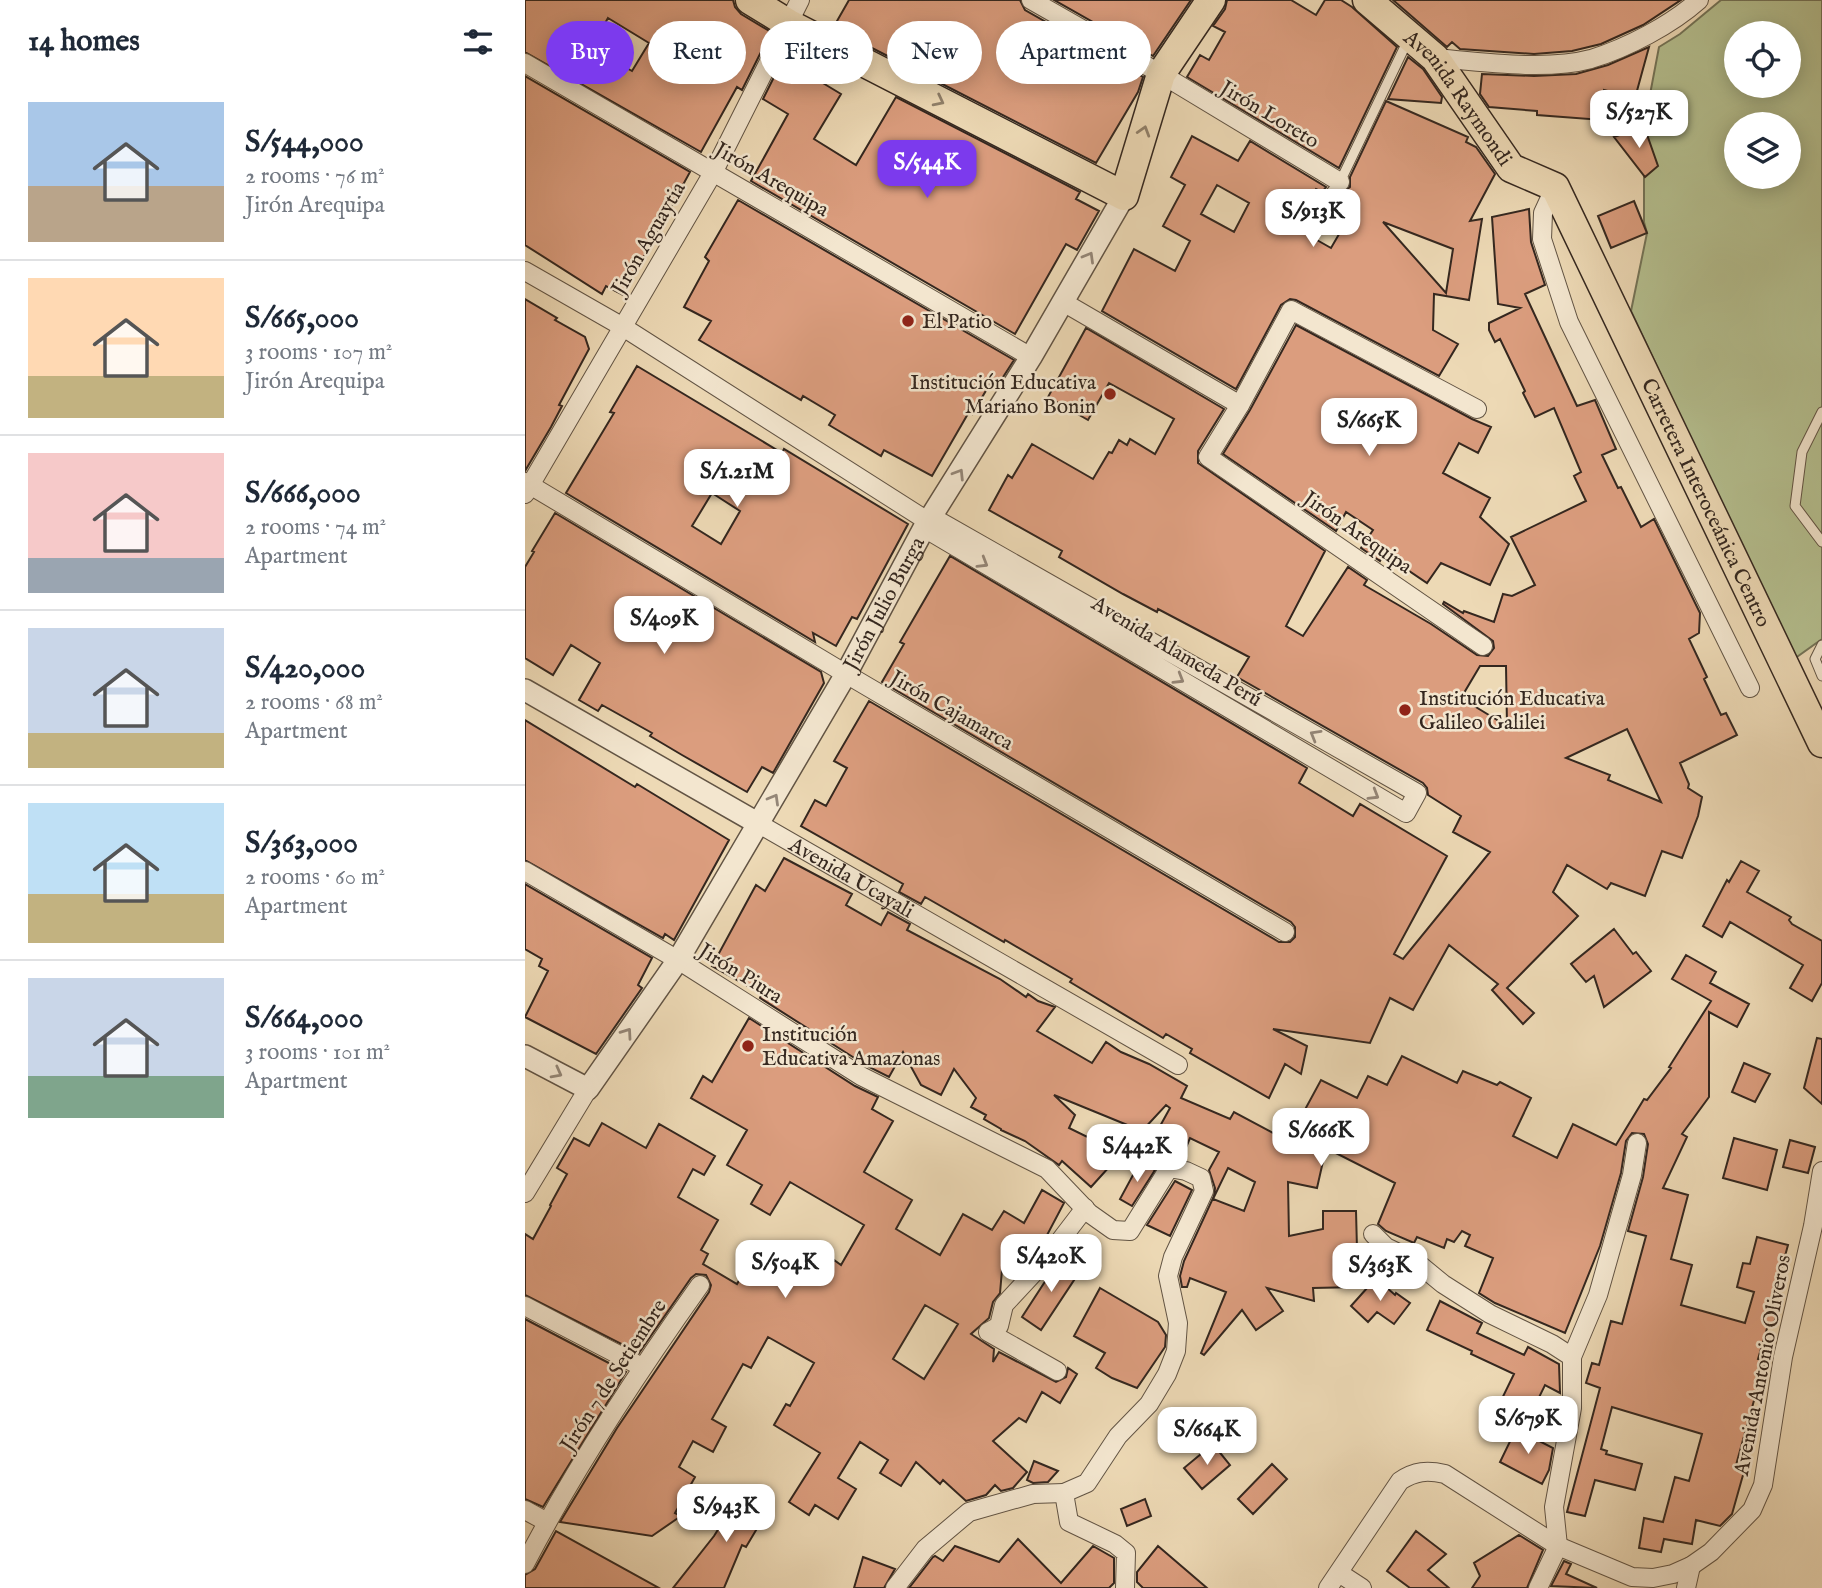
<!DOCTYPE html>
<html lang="en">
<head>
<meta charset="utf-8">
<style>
	body { margin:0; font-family:"IM FELL English",serif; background:#f6f6f7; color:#1f2937; height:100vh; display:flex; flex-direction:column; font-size:26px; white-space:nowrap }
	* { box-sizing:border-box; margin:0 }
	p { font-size:23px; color:#747a83 }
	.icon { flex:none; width:38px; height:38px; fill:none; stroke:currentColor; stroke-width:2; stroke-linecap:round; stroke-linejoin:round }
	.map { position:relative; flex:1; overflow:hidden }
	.panel { display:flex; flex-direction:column; background:#fff; width:525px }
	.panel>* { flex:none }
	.banner { position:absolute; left:21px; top:21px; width:665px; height:63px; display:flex; gap:14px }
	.fabs { position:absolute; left:1199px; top:21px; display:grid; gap:14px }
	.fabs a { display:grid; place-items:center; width:77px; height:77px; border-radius:50%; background:#fff; box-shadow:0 4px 18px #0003; font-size:35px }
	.price { position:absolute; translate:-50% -60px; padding:0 16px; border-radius:14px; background:#fff; color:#222; font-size:23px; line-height:46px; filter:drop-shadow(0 2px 4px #0008) }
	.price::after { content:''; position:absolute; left:50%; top:42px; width:21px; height:16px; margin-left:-10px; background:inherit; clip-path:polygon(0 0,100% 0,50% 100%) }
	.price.on { background:#7c3aed; color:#fff }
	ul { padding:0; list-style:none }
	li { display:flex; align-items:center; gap:21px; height:175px; padding:0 28px }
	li+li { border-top:2px solid #e0e1e3 }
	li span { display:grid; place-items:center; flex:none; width:196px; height:140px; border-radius:0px; color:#555 }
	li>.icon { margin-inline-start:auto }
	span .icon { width:84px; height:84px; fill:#fffc; stroke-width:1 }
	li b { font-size:30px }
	h2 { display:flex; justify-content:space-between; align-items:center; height:84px; padding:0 28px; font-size:30px }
	.tag { padding:0 24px; border-radius:32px; background:#fff; box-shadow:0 4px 18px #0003; font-size:24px; line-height:63px }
	.tag.on { background:#7c3aed; color:#fff }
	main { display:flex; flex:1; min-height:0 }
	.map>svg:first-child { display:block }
	.green { fill:#b5c090; stroke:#747458; stroke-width:2; fill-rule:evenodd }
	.building { fill:#db9d7e; stroke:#34271f; stroke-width:2; fill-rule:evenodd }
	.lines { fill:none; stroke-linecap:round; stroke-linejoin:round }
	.service-casing { stroke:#625444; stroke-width:11 }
	.minor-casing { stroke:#625444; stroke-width:20 }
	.tertiary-casing { stroke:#625444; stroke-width:24 }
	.trunk-casing { stroke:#34271f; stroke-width:31 }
	.service { stroke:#f3e6cf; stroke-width:9 }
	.minor { stroke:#f3e6cf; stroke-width:18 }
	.tertiary { stroke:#f3e6cf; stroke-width:21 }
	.trunk { stroke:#edd9b5; stroke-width:28 }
	.oneway { stroke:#90806a }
	.oneway2 { stroke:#948677 }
	.poi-dot { fill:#8f2418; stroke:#f3e6cf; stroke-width:2.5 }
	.labels { text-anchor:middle; stroke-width:5; stroke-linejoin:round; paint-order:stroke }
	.street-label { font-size:21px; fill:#34271f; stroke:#f3e6cf }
	.poi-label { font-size:21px; fill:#34271f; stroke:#f3e6cf; text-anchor:start }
</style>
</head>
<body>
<main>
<section class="panel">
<h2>14 homes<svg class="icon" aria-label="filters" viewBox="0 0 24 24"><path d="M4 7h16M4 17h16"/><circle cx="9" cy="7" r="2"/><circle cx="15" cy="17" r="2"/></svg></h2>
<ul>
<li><span style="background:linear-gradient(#a9c7e8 60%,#b9a48a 0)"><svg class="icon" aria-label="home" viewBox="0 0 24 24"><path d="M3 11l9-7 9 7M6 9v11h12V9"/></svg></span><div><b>S/544,000</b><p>2 rooms · 76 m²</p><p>Jirón Arequipa</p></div></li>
<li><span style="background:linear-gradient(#ffd9b3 70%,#c2b280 0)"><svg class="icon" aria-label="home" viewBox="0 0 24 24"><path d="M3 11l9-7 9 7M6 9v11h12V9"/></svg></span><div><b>S/665,000</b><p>3 rooms · 107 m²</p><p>Jirón Arequipa</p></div></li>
<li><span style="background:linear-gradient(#f6c9c9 75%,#9aa5b1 0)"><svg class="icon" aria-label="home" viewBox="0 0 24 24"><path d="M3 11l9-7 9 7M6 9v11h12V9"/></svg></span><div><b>S/666,000</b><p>2 rooms · 74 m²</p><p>Apartment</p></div></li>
<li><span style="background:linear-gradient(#c9d6e8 75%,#c2b280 0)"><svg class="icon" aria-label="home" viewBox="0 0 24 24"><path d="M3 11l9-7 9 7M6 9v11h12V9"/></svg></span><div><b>S/420,000</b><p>2 rooms · 68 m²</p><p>Apartment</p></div></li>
<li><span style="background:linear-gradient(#bfe0f5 65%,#c2b280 0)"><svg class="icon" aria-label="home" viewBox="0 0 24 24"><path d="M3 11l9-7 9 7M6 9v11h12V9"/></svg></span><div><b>S/363,000</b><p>2 rooms · 60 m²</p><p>Apartment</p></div></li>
<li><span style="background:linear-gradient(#c9d6e8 70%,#7fa58c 0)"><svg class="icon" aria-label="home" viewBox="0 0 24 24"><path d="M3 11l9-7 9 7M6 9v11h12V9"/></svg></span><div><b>S/664,000</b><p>3 rooms · 101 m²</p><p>Apartment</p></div></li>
</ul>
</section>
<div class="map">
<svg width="1297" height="1588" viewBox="0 0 1297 1588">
	<rect width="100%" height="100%" fill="#edd9b5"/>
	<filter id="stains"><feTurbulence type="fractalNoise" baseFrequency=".00286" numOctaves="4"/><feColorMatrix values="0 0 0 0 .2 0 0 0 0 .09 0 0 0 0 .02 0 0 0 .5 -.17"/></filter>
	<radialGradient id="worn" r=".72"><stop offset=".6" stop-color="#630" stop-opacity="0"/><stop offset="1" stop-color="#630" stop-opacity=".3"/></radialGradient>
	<path class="green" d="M1196 0H1297V639L1269 659 1106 311 1122 233 1119 222V126L1134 47 1155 34ZM1211 33H1264V86H1211ZM1211 124H1264V177H1211Z"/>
	<path class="building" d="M0 0H208L210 7 216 14 246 32 217 90 212 87 176 152 0 52ZM83 18 124 43 107 71 66 48Z
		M324 0H495L500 10 618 77 613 92 571 163 308 28Z
		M529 0H666L628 56Z
		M702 0H766L791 15 800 0H816L827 7 872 47 814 168 662 77 675 55 684 60 700 32 688 26 700 9Z
		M868 0H1156L1118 25 1076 44 1047 51 1009 54 935 49 927 42 922 47Z
		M1124 47 1110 98 1079 90 1077 120 1012 115V111L964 107 955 94 957 74 1009 76 1051 74 1083 65Z
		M883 57 898 69 917 97 916 103 863 99Z
		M258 59 316 94 289 139 331 165 371 97 555 192 551 199 574 211 552 250 541 244 490 334 226 181 263 114 238 99Z
		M0 76 165 172 98 295 81 286 77 294 0 245Z
		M861 101 943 137 941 142 951 147 970 174 945 221 957 219 944 300 909 294 908 330 933 344 914 376 771 300 765 299 756 305 711 389 577 311 609 249 650 271 665 241 638 226 660 185 646 177 667 136 713 161 725 141 801 187 797 192 791 189 769 227 806 248 828 210 809 199 825 187V177ZM692 185 724 203 709 232 676 214ZM858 222 928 249 921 293Z
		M1119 126 1133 166 1120 177 1089 137Z
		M213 200 489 360 471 388 465 384 447 414 444 412 407 476 359 450 356 456 304 425 310 415 278 396 276 400 174 340 186 321 159 307 184 261 180 257Z
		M1109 201 1122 233 1086 248 1073 216Z
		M1004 209 1006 242 1020 285 1000 294 1052 406 1070 400 1091 449 1077 455 1093 488 1096 487 1116 527 1129 519 1175 613 1174 633 1164 639 1182 677 1179 679 1196 715 1201 713 1212 735 1155 763 1164 784 1163 788 1177 797 1173 816 1157 858 1137 851 1120 896 1086 883 1082 889 1042 865 1028 892 1053 916 982 988 1009 1013 998 1024 967 990 973 984 924 945 888 1010 865 998 845 1043 748 1029 782 1046 776 1074 760 1064 744 1098 665 1053 667 1049 641 1034 638 1038 545 982 547 979 480 940 479 942 400 897 396 904 374 892 378 884 373 881 276 826 290 800 301 806 322 768 309 761 344 701 754 942H765L770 937V927L766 922 357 682 379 644 375 642 425 556 782 768 774 783 828 816 835 804 922 856 869 954 878 959 965 852 928 832 936 816 903 795 902 788 898 783 712 677 724 657 633 609 632 612 598 594 534 557 537 551 464 510 483 475 487 478 507 444 568 479 584 452 587 453 594 440 602 445 605 439 630 454 649 419 584 383 563 420 523 397 561 328 699 409 673 451V463L800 551 761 626 778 636 823 567 842 580 839 585 906 624 952 655 963 656 969 648 968 641 918 604 919 602 938 613 939 611 969 622 978 594 987 596 1010 585 986 537 1061 501 1049 476 1056 472 1029 408 1010 417 998 393 1000 391 975 339 970 342 964 330V323L995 308 973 304 967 217ZM955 666H981L982 726 936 698ZM1102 729 1136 802 1083 780 1085 775 1041 758Z
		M0 299 32 318 30 320 60 337 64 349 34 405 37 406 26 427 0 471Z
		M771 325 947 419 966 427 953 453 934 443 918 473 965 498 955 517 984 544 965 585 916 563 902 583 859 554 855 561 836 548 848 530 821 512 811 531 698 454 725 410Z
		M112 366 257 453 259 449 383 524 332 619 327 617 311 646 288 633 290 642 41 493 89 413 85 412ZM187 493 215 511 196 544 167 526Z
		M30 513 296 672 299 683 248 773 237 767 222 792 157 755 125 736 127 733 77 705 73 711 54 700 75 663 46 645 28 675 0 658V567L9 552 7 551Z
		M0 720 110 787 112 784 204 840 149 940 140 934 138 938 0 860Z
		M259 858 327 894 321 905 356 925 363 912 385 924 382 930 475 979 501 997 503 994 513 1001 530 1007 512 1031 567 1063 581 1042 596 1052 624 1064 662 1086 656 1098 705 1119 709 1112 763 1141 796 1080 832 1098 843 1076 862 1085 877 1056 932 1083 938 1071 972 1085 975 1082 1006 1098 988 1136 1032 1158 1048 1124 1091 1145 1119 1099 1122 1100 1146 1068 1144 1067 1186 1001 1147 979 1161 955 1191 972 1185 983 1224 1004 1212 1027 1184 1012V1097L1157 1134 1162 1137 1138 1188 1163 1195 1146 1259 1167 1265 1156 1305 1220 1323 1229 1292 1212 1287 1218 1263 1225 1264 1232 1237 1263 1245 1248 1300 1255 1302 1248 1327 1243 1325 1233 1359 1240 1361 1211 1465 1220 1468 1207 1514 1195 1526 1171 1520 1167 1544 1139 1539 1136 1552 1114 1548 1119 1518 1138 1522 1150 1477 1164 1481 1177 1434 1087 1407 1076 1449 1082 1451 1081 1454 1117 1464 1110 1490 1070 1480 1060 1516 1042 1512 1075 1388 1061 1383 1067 1363 1074 1365 1086 1321 1097 1324 1121 1236 1103 1231 1118 1177 1123 1144 1119 1134 1107 1133 1101 1141 1096 1173 1075 1246 1040 1333 970 1303 954 1293 968 1258 940 1246 945 1235 937 1231 929 1242 922 1239 919 1248 892 1237 889 1243 861 1231 853 1224 870 1183 801 1148 792 1188 763 1182 764 1236 798 1229V1211H831L833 1287 788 1288 789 1301 742 1288 758 1311 731 1330 717 1310 679 1355 676 1353 701 1292 665 1278 662 1287H657L655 1276 659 1261 689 1196 690 1188 684 1170 694 1152 665 1138 660 1150 629 1137 645 1108 641 1105 617 1131 529 1095 550 1115 544 1128 585 1148 594 1156 566 1187 537 1161 534 1165 500 1141 476 1130V1129L459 1119 461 1115 446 1107 451 1098 429 1069 416 1095 396 1085 378 1052 364 1077 342 1066 235 998 237 994 187 966 231 885 240 891ZM703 1168 730 1182 719 1211 688 1199Z
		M1216 861 1234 871 1222 892 1266 917 1264 920 1267 924 1297 941V983L1287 1001 1265 988 1278 965 1205 922 1197 937 1178 926 1202 880 1204 882Z
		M0 884 127 958 113 985 117 988 71 1054 0 1017 23 971 14 966 17 959 0 949Z
		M1089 929 1108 954 1111 952 1126 971 1079 1007 1069 976 1061 982 1046 964Z
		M224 1018 330 1086 353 1097 347 1109 368 1121 339 1172 387 1200 371 1229 415 1255 438 1214 467 1230 479 1211 499 1223 517 1190 539 1203 521 1237H522L512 1252 493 1241 477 1270 475 1293 468 1302 464 1318 446 1334 469 1349 468 1362 474 1352 531 1382 541 1377 543 1368 552 1374 535 1403 517 1392 501 1422 494 1418 468 1441 502 1472 488 1488 476 1491 470 1485 461 1495 441 1501 418 1480 415 1484 391 1462 376 1486 355 1473 363 1460 335 1442 313 1478 331 1489 313 1519 290 1505 284 1515 264 1502 295 1453 249 1425 261 1404 265 1406 289 1363 243 1337 226 1368 218 1364 187 1419 201 1427 188 1452 168 1441 154 1467 170 1477 150 1513 156 1516 127 1536 35 1522 92 1428 184 1292 186 1285 181 1275 171 1274 166 1278 114 1353 0 1295V1234L8 1239 26 1206 25 1205 42 1174 32 1168 49 1138 64 1146 77 1123 121 1148 134 1124 190 1156 179 1175 168 1169 153 1197 193 1220 176 1250 183 1254 178 1264 212 1284 224 1263 238 1271 249 1252 298 1279 309 1260 316 1265 339 1225 265 1182 245 1215 226 1204 237 1185 202 1165 222 1130 166 1098 178 1076 187 1082ZM400 1305 433 1324 399 1379 368 1359Z
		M1292 1038 1297 1039V1104L1279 1088Z
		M1219 1063 1245 1074 1230 1102 1207 1092Z
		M1209 1138 1252 1150 1242 1190 1198 1178Z
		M1265 1140 1290 1147 1283 1173 1258 1167Z
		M615 1162 630 1170 607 1206 595 1199Z
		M650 1181 667 1190 645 1236 622 1225Z
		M534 1260 555 1271 516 1330 497 1317Z
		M851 1278 870 1295 871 1293 885 1303 869 1324 852 1312 843 1322 826 1306Z
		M575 1288 633 1322 641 1335 640 1347 612 1388 587 1378 571 1368 580 1353 549 1336Z
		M915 1301 957 1323 952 1333 999 1355 1003 1347 1034 1364 1035 1393 1020 1385 997 1432 968 1417 989 1374 946 1354 947 1351 902 1330Z
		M0 1319 101 1372 18 1507 0 1499Z
		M991 1429 1028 1448 1024 1470 1017 1484 975 1462Z
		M688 1444 705 1465 677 1489 659 1468Z
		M509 1461 533 1471 523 1482 508 1483 502 1480Z
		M747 1464 762 1479 728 1514 713 1499Z
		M219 1488 246 1505 221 1547 217 1545 199 1588H148L189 1536Z
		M620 1499 626 1516 602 1526 596 1509Z
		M31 1531 134 1588H0V1575L10 1569Z
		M891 1531 921 1554 903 1570 924 1588H885L862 1571Z
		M994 1535 1018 1550 1002 1588H947L955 1576 949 1563Z
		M493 1539 536 1583 568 1546 589 1558V1583L584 1588H384L408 1557 410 1556 418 1561 430 1546 474 1562Z
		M633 1546 682 1588H618L612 1582V1572Z
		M338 1557 370 1569 359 1588H329Z
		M1039 1561 1046 1564 1041 1574 1072 1588 1026 1586Z"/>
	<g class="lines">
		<g class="service-casing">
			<path id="service" d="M784 217 815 182 883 40
				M1297 412 1277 452 1270 506 1297 542
				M1297 645 1290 659 1297 676"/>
		</g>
		<g class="minor-casing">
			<g id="minor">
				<path d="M506 0 636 74 815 182"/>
				<path d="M910 58C956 62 1022 71 1066 59 1102 48 1146 25 1174 0"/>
				<path d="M0 63 506 357"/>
				<path d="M1030 187 1018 213 1017 239 1044 322 1225 688"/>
				<path d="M0 271 98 327 404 522"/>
				<path d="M538 302 715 405"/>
				<path d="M952 409 766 310 715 405 683 457 958 646"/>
				<path d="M0 482 321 674 760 932"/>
				<path d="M0 494 189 171 275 0"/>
				<path d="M399 528 881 813 892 793 407 517"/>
				<path id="s1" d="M234 824 653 1065"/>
				<path d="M0 871 153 960 336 1076 522 1169 564 1213 588 1230 605 1231 644 1168 661 1171 676 1178 679 1191 648 1257 643 1276 653 1323 651 1351 642 1374 624 1404 593 1436 562 1483 539 1493 544 1522 590 1544 601 1553 600 1588"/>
				<path d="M0 1193 63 1089"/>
				<path d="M848 1234 861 1247 890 1261 918 1284 965 1314 1027 1344 1047 1357"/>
				<path d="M0 1306 117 1367"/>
				<path d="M532 1371 463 1332 474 1326 479 1305 518 1263 560 1208"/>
				<path d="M0 1510 22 1522"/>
				<path d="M1033 1546 1029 1507 1047 1408V1357L1073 1295 1107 1175 1112 1143"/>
				<path d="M0 1564C50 1467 111 1375 175 1285"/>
				<path d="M814 1573 837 1588"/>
				<path d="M370 1588 400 1549 444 1512 508 1494 539 1493"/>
				<path d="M803 1588 875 1481C890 1471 902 1470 920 1474L1033 1546 1107 1577 1128 1578 1148 1574 1166 1566 1186 1552 1227 1510 1238 1485 1258 1357 1288 1226 1297 1171"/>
				<path d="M1013 1588 1033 1546"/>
				<path d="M1161 1588 1166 1566"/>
			</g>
		</g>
		<g class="tertiary-casing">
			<g id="tertiary">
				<path d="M0 690 234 824"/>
				<path id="s2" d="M0 1056 63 1089 153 960 321 674 399 528 506 357 599 196"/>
			</g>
		</g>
		<g class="trunk-casing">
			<g id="trunk">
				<path d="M225 0 264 24 599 196 636 74 686 0"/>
				<path id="s3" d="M842 0 910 58 986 168 1030 187 1297 743"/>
			</g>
		</g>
		<use href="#service" class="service"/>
		<use href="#minor" class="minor"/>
		<use href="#tertiary" class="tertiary"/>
		<use href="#trunk" class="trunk"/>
	</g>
	<defs><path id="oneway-chevron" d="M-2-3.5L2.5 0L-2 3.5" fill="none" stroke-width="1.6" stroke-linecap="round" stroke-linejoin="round" transform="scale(1.75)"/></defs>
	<g class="oneway">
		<use href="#oneway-chevron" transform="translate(414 101) rotate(27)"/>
		<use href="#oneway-chevron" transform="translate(619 131) rotate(-73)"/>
	</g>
	<g class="oneway2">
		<use href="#oneway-chevron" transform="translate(564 257) rotate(-60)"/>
		<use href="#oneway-chevron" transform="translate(434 474) rotate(-58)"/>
		<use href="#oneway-chevron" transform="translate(458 563) rotate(31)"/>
		<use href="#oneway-chevron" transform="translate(654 679) rotate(31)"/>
		<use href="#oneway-chevron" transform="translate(790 735) rotate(-150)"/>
		<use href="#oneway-chevron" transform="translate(849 795) rotate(31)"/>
		<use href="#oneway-chevron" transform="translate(249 799) rotate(-60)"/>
		<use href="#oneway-chevron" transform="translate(102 1033) rotate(-55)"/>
		<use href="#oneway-chevron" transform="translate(32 1073) rotate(28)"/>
	</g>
	<g class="poi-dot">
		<circle cx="383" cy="321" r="7"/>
		<circle cx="585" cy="394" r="7"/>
		<circle cx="880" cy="710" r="7"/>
		<circle cx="223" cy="1046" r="7"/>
	</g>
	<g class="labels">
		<g class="street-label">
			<text dy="7" stroke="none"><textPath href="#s3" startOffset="135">Avenida Raymondi</textPath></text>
			<text transform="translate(745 114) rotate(31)" y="7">Jirón Loreto</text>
			<text transform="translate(247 179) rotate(30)" y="7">Jirón Arequipa</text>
			<text transform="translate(123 238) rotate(-60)" y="7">Jirón Aguaytia</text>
			<text dy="7" stroke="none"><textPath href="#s3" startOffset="621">Carretera Interoceánica Centro</textPath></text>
			<text transform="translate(833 532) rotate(35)" y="7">Jirón Arequipa</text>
			<text dy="7" stroke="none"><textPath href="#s2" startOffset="640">Jirón Julio Burga</textPath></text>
			<text transform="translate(652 651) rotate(31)" y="7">Avenida Alameda Perú</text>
			<text transform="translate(427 710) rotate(30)" y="7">Jirón Cajamarca</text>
			<text dy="7" stroke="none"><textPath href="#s1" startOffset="107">Avenida Ucayali</textPath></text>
			<text transform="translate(216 973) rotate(32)" y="7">Jirón Piura</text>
			<text transform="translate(1237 1365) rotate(-79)" y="7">Avenida Antonio Oliveros</text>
			<text transform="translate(88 1375) rotate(-57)" y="7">Jirón 7 de Setiembre</text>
		</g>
		<g class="poi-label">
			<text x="397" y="328">El Patio</text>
			<text x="571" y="389" text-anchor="end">Institución Educativa<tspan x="571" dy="24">Mariano Bonin</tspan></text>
			<text x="894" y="705">Institución Educativa<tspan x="894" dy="24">Galileo Galilei</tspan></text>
			<text x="237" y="1041">Institución<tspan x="237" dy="24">Educativa Amazonas</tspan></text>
		</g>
	</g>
	<rect width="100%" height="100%" filter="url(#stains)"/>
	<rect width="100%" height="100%" fill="url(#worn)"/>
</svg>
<div class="fabs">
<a><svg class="icon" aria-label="locate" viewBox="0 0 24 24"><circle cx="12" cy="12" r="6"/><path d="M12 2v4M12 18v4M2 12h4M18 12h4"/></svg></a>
<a><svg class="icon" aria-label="layers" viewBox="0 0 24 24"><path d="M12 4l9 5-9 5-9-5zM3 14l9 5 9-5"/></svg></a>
</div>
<b class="price" style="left:1114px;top:150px">S/527K</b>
<b class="price on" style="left:402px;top:200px">S/544K</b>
<b class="price" style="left:788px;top:249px">S/913K</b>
<b class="price" style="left:844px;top:458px">S/665K</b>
<b class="price" style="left:212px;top:509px">S/1.21M</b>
<b class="price" style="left:139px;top:656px">S/409K</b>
<b class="price" style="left:796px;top:1168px">S/666K</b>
<b class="price" style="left:612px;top:1184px">S/442K</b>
<b class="price" style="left:526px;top:1294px">S/420K</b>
<b class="price" style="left:260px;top:1300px">S/504K</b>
<b class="price" style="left:855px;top:1303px">S/363K</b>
<b class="price" style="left:1003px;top:1456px">S/679K</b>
<b class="price" style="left:682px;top:1467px">S/664K</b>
<b class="price" style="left:201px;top:1544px">S/943K</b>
<div class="banner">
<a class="tag on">Buy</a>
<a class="tag">Rent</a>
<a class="tag">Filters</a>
<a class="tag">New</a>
<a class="tag">Apartment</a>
</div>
</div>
</main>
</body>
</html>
